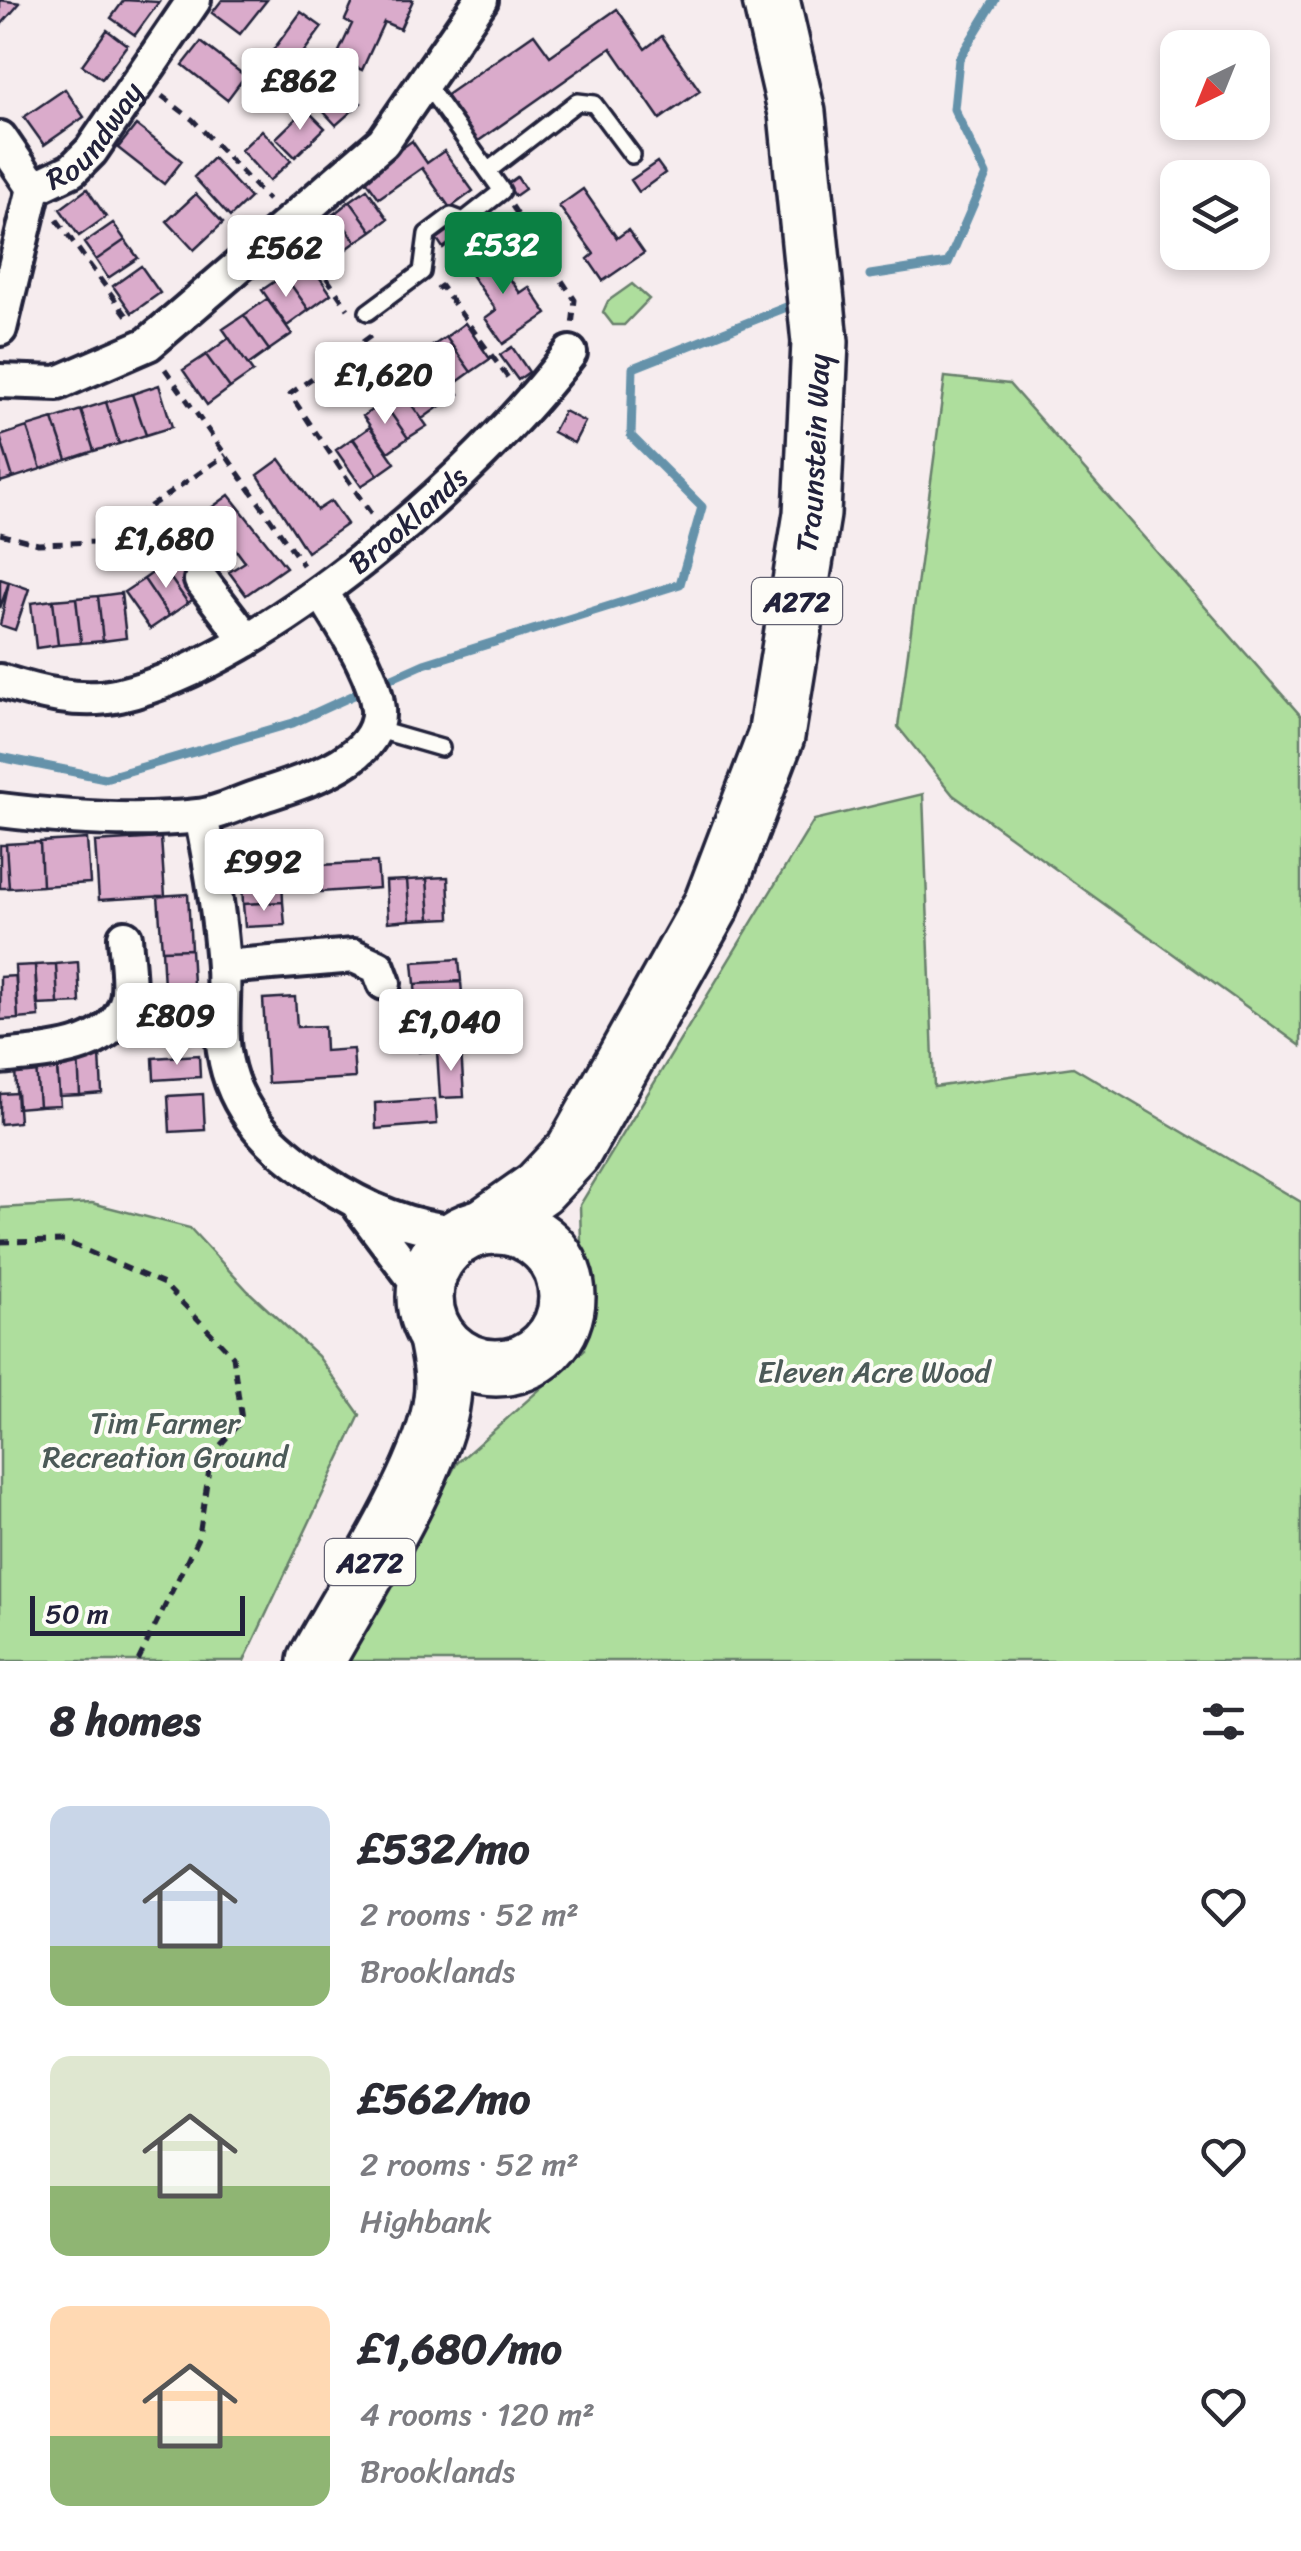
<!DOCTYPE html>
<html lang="en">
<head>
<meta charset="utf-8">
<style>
	body { margin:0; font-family:Sriracha,sans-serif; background:#f7f7f7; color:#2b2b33; height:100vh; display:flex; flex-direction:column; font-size:38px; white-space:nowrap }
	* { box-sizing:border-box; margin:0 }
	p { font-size:32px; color:#7c7c81 }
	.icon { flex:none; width:55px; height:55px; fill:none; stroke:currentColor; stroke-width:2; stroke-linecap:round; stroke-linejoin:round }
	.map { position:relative; height:1661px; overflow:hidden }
	.side { display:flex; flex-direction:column; background:#fff; flex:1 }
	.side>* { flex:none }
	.needle { width:65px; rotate:223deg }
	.tools { position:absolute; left:1160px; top:30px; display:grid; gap:20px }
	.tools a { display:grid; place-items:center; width:110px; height:110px; border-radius:20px; background:#fff; box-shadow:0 5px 15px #0003; font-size:50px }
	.scale { position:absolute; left:30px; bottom:25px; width:215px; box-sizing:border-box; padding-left:10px; border:5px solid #22223b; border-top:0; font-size:28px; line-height:35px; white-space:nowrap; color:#22223b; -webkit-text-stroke:8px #fdfcf7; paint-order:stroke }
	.price { position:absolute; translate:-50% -85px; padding:0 22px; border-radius:10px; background:#fff; color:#222; font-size:32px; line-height:65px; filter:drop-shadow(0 2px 5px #0008) }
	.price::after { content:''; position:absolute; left:50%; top:60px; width:30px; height:22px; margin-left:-15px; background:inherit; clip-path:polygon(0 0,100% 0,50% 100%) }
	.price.selected { background:#0b8043; color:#fff }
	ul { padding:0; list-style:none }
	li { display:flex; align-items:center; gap:30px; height:250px; padding:0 50px }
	li span { display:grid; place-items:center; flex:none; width:280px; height:200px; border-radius:20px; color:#555 }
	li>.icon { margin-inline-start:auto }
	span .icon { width:120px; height:120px; fill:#fffc; stroke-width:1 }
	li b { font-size:42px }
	h2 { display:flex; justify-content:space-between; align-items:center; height:120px; padding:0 50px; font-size:42px }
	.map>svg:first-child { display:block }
	.green { fill:#aede9d; stroke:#68806c; stroke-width:2.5 }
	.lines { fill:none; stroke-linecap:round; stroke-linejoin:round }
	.stream { stroke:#6592aa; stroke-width:9 }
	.building { fill:#daabcb; stroke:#22223b; stroke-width:2.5 }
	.lane-casing { stroke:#22223b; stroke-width:22 }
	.street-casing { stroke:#22223b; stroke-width:40 }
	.highway-casing { stroke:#22223b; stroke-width:62 }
	.path { stroke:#22223b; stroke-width:5; stroke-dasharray:10 8; stroke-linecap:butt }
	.lane { stroke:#fdfcf7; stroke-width:15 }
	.street { stroke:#fdfcf7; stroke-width:32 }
	.highway { stroke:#fdfcf7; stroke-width:55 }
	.labels { text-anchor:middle; stroke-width:8; stroke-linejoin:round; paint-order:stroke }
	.shield { fill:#fdfcf7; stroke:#646373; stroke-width:2.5 }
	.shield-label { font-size:28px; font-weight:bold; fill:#22223b }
	.street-label { font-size:30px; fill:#22223b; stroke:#fdfcf7 }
	.park-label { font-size:30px; fill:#4c5a58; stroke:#fdfcf7 }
</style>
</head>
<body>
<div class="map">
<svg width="1301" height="1661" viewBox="0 0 1301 1661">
	<rect width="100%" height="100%" fill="#f6ecee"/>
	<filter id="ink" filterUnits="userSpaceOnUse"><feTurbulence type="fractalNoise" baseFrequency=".01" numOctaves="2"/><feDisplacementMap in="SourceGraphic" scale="20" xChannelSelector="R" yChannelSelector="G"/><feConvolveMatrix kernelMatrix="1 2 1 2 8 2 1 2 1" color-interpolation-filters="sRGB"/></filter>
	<g filter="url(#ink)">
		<path class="green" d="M632 284 649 299 624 325H613L603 312 608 301Z
			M945 377 1009 384 1301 716V1046L953 795 898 727Z
			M923 794 934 1087 1073 1067 1301 1202V1661H348L457 1463 584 1350 580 1205 814 820Z
			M92 1203 190 1228 248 1291 318 1356 360 1415 244 1661H0V1208Z"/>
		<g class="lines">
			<path class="stream" d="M870 275 948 263 986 175 954 109 959 59 995 0
				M379 684 424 664 680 584 702 507 631 436 633 368 789 306
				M0 757 105 778 293 723 365 690"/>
		</g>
		<path class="building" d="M0 0 20 3 0 26Z
			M124 0 159 2 135 35 111 18Z
			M222 0H267L240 34 212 13Z
			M354 0H413L400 29 384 22 362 70 336 58 352 24 345 20Z
			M617 9 645 49 662 36 700 91 660 119 611 48 477 142 445 96 534 34 550 56Z
			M301 12 322 27 284 79 263 64Z
			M107 30 127 45 102 79 82 65Z
			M201 42 245 76 227 100 183 65Z
			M338 78 361 103 336 125 313 100Z
			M65 89 84 117 44 145 24 117Z
			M306 109 325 128 295 157 276 138Z
			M136 125 182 161 164 184 118 148Z
			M262 130 291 161 269 181 241 150Z
			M412 141 427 163 444 151 473 191 450 208 422 168 379 198 363 176Z
			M213 158 250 198 230 217 194 177Z
			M657 162 665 173 639 192 631 180Z
			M517 177 525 189 515 196 507 184Z
			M87 189 106 217 79 236 60 209Z
			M367 189 388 219 372 231 350 201Z
			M583 189 617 238 628 230 644 253 603 281 588 259 594 254 559 206Z
			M196 194 223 223 194 250 167 221Z
			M350 201 372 231 356 242 335 213Z
			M335 213 356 242 340 254 319 224Z
			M113 223 125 240 96 260 84 243Z
			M319 224 340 254 323 265 302 236Z
			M455 226 461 235 443 248 437 239Z
			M125 240 138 258 108 278 96 260Z
			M486 245 520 293 529 287 547 314 503 344 485 318 496 310 462 262Z
			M307 259 331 294 309 310 284 275Z
			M141 266 160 293 132 313 113 286Z
			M284 275 309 310 287 326 262 290Z
			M267 299 292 334 269 350 244 315Z
			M244 315 269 350 248 365 223 329Z
			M465 323 490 359 471 372 446 337Z
			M446 337 471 372 453 385 428 349Z
			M229 338 253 372 230 388 206 355Z
			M512 347 529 372 518 380 500 355Z
			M206 355 230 388 207 405 183 370Z
			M435 359 459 394 440 406 416 372Z
			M416 372 440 406 422 419 398 385Z
			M159 385 172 427 146 435 132 394Z
			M401 390 427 426 408 438 383 402Z
			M132 394 146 435 119 444 106 402Z
			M106 402 119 444 94 451 81 410Z
			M383 402 408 438 388 452 363 416Z
			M81 410 94 451 67 460 53 419Z
			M564 411 585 422 574 443 553 432Z
			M53 419 67 460 41 469 27 427Z
			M27 427 41 469 13 478 0 436Z
			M370 427 395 463 378 475 353 439Z
			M0 437 13 478 0 482Z
			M353 438 378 475 361 486 336 450Z
			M280 459 317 510 331 501 347 524 307 552 258 475Z
			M229 495 286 567 246 595 229 572 245 562 207 511Z
			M180 554 206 590 188 603 162 566Z
			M162 566 188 603 169 616 144 579Z
			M0 579 9 582 0 608Z
			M144 579 169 616 150 629 124 592Z
			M9 582 29 589 15 630 0 625Z
			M121 593 126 638 103 641 98 596Z
			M98 596 103 641 81 643 76 598Z
			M76 598 81 643 58 645 53 600Z
			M53 600 58 645 36 648 31 603Z
			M161 838 165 896 99 900 95 842Z
			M87 839 90 883 42 886 40 842Z
			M40 842 42 886 9 888 6 844Z
			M0 845H6L9 888H0Z
			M280 855 282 879 242 882 240 857Z
			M377 862 379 888 321 892 320 865Z
			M448 877 450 918 430 919 427 878Z
			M282 879 283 902 243 904 242 882Z
			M427 879 430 919 410 920 407 880Z
			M407 880 410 920 388 922 386 881Z
			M188 894 191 949 162 950 158 896Z
			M283 902 285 925 245 927 243 904Z
			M191 949 194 1001 165 1004 162 950Z
			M459 959 461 981 415 984 413 962Z
			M78 962 80 1003 58 1004 56 964Z
			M56 964 58 1004 37 1005 35 965Z
			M35 965 39 1017 18 1019 15 966Z
			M16 976 18 1019 0 1020V977Z
			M461 982 463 1005 416 1008 415 984Z
			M295 997 297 1027 324 1026 325 1051 353 1049 355 1078 268 1083 263 999Z
			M463 1005 464 1027 418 1030 416 1008Z
			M196 1014 198 1037 151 1040 150 1017Z
			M464 1027 466 1049 419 1052 418 1030Z
			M461 1049 464 1097 440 1098 437 1051Z
			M100 1054 102 1093 80 1095 78 1055Z
			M78 1055 80 1095 59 1096 56 1056Z
			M199 1055 200 1077 154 1080 153 1058Z
			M57 1065 60 1105 39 1106 36 1066Z
			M36 1066 39 1106 17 1108 15 1068Z
			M17 1093 19 1122 0 1124V1094Z
			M203 1094 205 1130 170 1132 168 1096Z
			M435 1099 437 1124 376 1129 375 1103Z"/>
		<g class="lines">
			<g class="lane-casing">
				<path id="lane" d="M489 170 577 102 594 104 632 155
					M368 312 422 272 427 234 451 216 464 221 502 191 423 80
					M375 729 441 748"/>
			</g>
			<g class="street-casing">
				<g id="street">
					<path d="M0 138 34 188"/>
					<path id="s1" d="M34 188 72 170 91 151 194 0"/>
					<path d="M0 329 34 188"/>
					<path d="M0 381 58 383 148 344 383 142 481 0"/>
					<path d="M201 580 247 640"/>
					<path id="s2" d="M0 681C38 693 80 704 120 695 269 660 479 474 570 353"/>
					<path d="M0 810C64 818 134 823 198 816 218 814 238 803 257 797 295 784 382 762 378 709 374 669 341 626 322 592"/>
					<path d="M201 816C211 865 220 917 223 967 225 995 220 1024 224 1051 233 1113 273 1148 322 1181 366 1210 409 1228 463 1233"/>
					<path d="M223 967 354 956 378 967 384 983"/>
					<path d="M0 1057C44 1052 113 1052 127 1000 131 981 126 956 125 937"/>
					<path d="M360 1207 424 1292"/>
				</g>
			</g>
			<g class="highway-casing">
				<g id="highway">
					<circle cx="496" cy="1297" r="71"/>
					<path id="s3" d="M485 1226 539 1188 573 1152 712 904 776 736 812 514 820 342 797 113 771 0"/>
					<path d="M316 1661C352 1594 434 1470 442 1399 445 1378 441 1359 437 1338"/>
				</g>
			</g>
			<path class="path" d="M162 96 193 120 268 200
				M512 206 575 300 572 326
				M57 220 130 320
				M306 248 348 309
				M437 289 441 286 511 382
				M165 369 303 565
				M371 514 290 394 375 333
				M0 534 38 544 97 542 226 455
				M0 1242 64 1241 164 1284 233 1356 242 1420 211 1456 199 1536 138 1661"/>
			<use href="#lane" class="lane"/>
			<use href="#street" class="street"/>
			<use href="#highway" class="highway"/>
		</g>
	</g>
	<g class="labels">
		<g class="shield">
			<rect x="752" y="578" width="90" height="46" rx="8"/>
			<rect x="325" y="1539" width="90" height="46" rx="8"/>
		</g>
		<g class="shield-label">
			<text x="797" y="611">A272</text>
			<text x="370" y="1572">A272</text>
		</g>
		<g class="street-label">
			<text dy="10" stroke="none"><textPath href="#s1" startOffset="82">Roundway</textPath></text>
			<text dy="10" stroke="none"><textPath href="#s3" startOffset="865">Traunstein Way</textPath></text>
			<text dy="10" stroke="none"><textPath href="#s2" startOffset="462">Brooklands</textPath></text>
		</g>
		<g class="park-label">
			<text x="874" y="1382">Eleven Acre Wood</text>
			<text x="165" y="1433">Tim Farmer<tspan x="165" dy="34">Recreation Ground</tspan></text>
		</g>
	</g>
</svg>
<div class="tools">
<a><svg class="needle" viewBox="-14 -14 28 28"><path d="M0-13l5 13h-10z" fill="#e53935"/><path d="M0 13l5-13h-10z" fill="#7c7c81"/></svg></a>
<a><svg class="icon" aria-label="layers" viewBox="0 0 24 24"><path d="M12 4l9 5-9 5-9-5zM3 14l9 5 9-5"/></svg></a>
</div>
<div class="scale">50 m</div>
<b class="price" style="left:300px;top:133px">£862</b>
<b class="price selected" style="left:503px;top:297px">£532</b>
<b class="price" style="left:286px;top:300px">£562</b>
<b class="price" style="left:385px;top:427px">£1,620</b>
<b class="price" style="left:166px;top:591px">£1,680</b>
<b class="price" style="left:264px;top:914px">£992</b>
<b class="price" style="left:177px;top:1068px">£809</b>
<b class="price" style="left:451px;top:1074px">£1,040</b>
</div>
<section class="side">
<h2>8 homes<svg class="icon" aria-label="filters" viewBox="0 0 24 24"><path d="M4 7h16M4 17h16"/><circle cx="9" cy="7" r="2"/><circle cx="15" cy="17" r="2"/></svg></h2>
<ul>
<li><span style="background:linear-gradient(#c9d6e8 70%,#8fb573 0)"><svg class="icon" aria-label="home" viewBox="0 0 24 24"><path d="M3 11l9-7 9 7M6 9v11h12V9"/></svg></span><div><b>£532/mo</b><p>2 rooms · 52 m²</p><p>Brooklands</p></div><svg class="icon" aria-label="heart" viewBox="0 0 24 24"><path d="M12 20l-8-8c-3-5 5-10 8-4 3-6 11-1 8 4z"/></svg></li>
<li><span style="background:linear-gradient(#dfe7d0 65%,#8fb573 0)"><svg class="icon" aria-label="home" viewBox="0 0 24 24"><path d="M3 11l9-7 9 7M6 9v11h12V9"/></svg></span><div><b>£562/mo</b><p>2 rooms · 52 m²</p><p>Highbank</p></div><svg class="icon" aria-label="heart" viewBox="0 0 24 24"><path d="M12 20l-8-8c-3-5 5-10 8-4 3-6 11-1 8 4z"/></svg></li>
<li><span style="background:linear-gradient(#ffd9b3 65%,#8fb573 0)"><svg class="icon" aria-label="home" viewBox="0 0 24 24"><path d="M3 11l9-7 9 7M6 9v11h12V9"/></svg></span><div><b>£1,680/mo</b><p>4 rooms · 120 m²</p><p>Brooklands</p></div><svg class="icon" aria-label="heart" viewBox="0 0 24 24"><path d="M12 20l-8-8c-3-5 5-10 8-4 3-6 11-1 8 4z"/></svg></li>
</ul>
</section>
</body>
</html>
